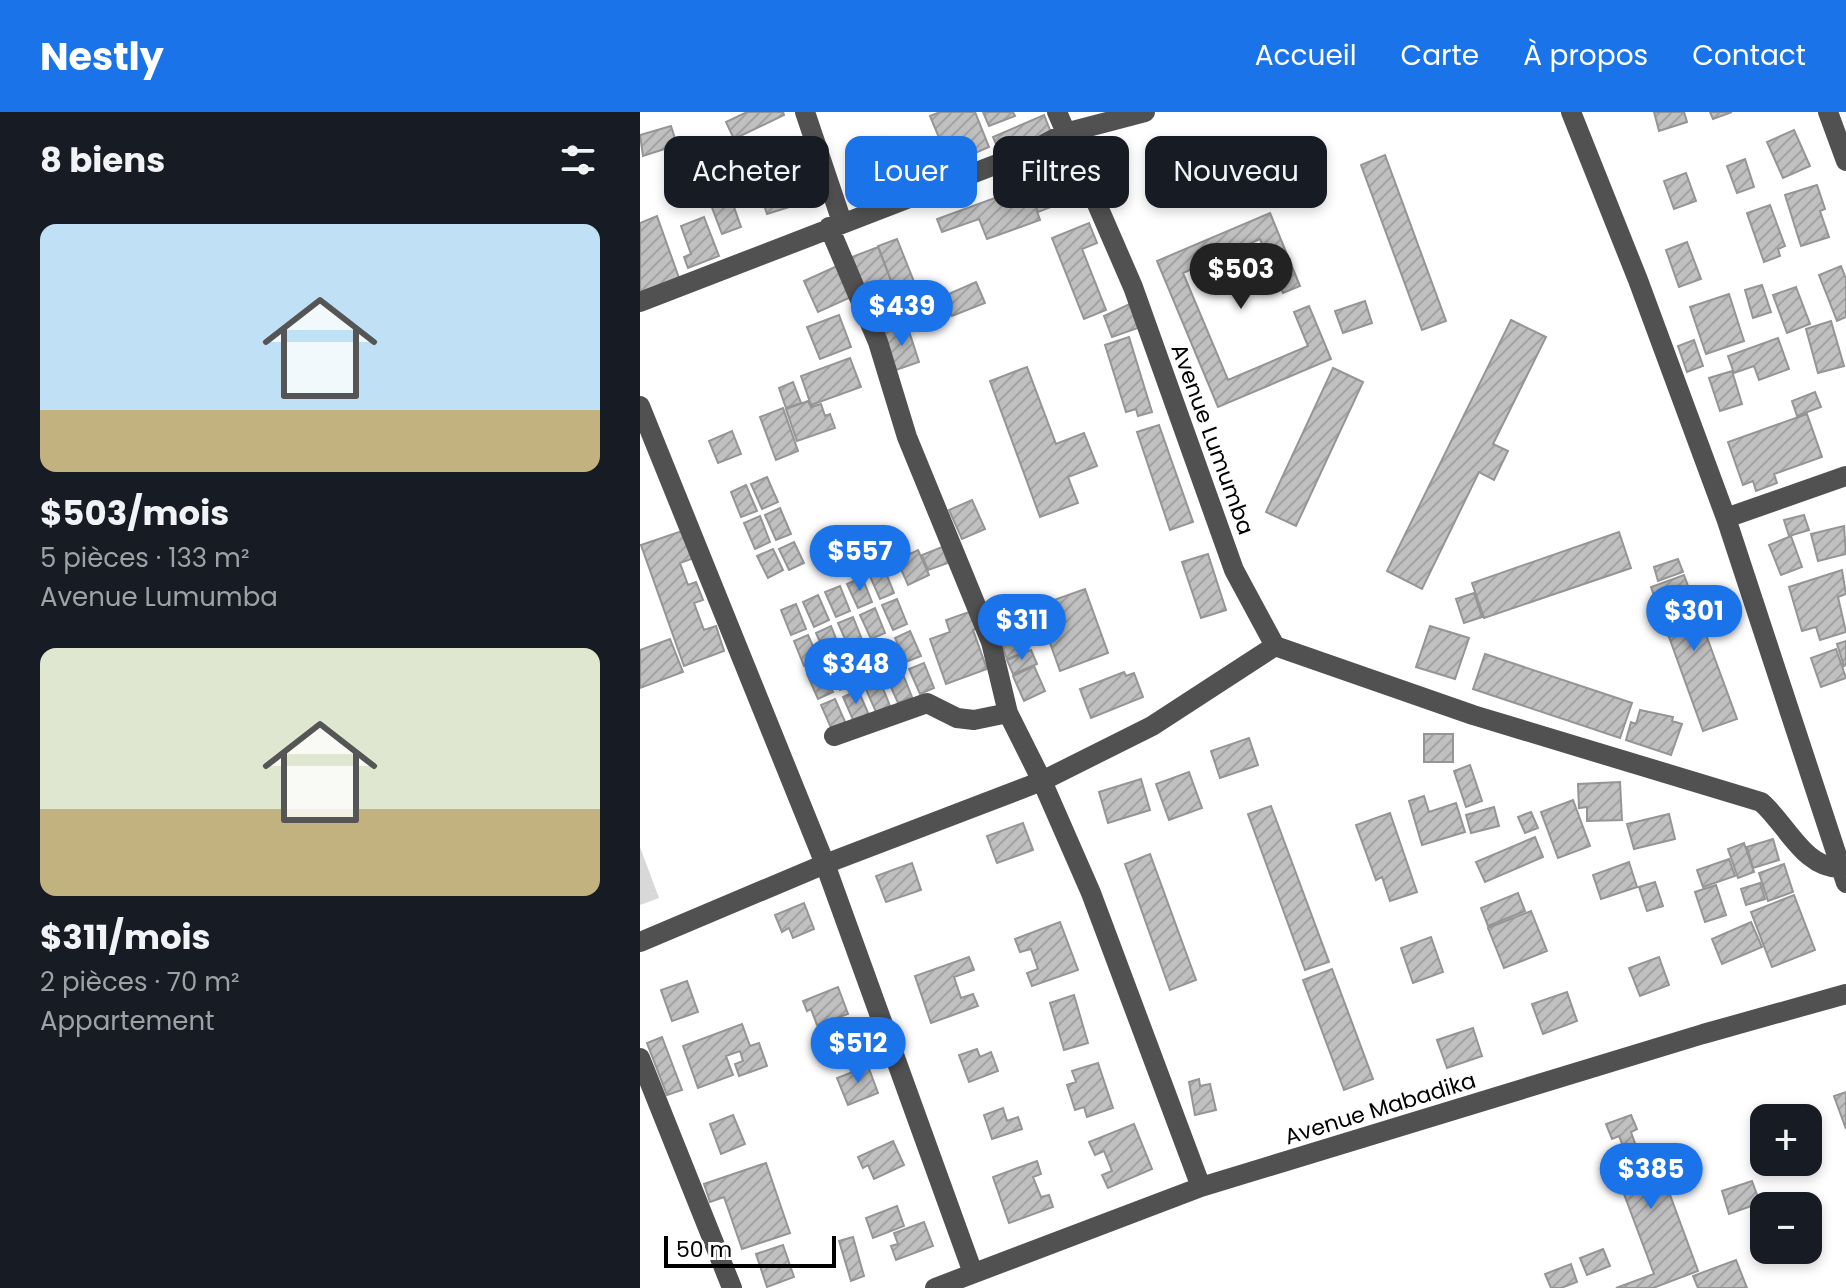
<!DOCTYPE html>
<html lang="fr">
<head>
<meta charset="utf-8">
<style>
	body { margin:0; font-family:Poppins,sans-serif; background:#20242c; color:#f1f3f6; height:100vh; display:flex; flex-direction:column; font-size:30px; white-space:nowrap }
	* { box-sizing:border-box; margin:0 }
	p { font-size:26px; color:#9ea1a6 }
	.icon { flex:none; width:44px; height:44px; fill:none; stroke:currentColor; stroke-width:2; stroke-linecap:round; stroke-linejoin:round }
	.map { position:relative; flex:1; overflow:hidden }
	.drawer { display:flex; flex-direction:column; background:#171b24; width:640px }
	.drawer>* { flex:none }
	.hud { position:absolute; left:24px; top:24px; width:760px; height:72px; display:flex; gap:16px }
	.buttons { position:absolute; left:1110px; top:992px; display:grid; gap:16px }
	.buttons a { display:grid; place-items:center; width:72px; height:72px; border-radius:16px; background:#171b24; box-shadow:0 4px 12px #0003; font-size:40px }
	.scale { position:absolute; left:24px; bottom:20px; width:172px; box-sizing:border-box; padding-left:8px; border:4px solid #000; border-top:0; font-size:22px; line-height:28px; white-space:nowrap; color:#000; -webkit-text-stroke:6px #fff; paint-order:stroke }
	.price { position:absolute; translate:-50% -68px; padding:0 18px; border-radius:28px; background:#1a73e8; color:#fff; font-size:26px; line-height:52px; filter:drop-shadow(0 2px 4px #0008) }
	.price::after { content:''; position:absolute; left:50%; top:48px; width:24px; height:18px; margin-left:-12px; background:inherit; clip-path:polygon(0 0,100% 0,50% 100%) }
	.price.on { background:#222; color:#fff }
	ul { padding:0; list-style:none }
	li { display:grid; align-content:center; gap:16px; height:424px; padding:0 40px }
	li span { display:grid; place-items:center; height:248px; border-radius:16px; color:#555 }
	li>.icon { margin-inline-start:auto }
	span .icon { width:144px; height:144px; fill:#fffc; stroke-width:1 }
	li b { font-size:34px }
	h2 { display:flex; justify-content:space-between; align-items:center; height:96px; padding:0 40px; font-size:34px }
	.chip { padding:0 28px; border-radius:16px; background:#171b24; box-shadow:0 4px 12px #0003; font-size:28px; line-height:72px }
	.chip.on { background:#1a73e8; color:#fff }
	header { display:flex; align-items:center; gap:48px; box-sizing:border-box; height:112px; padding:0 40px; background:#1a73e8; color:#fff }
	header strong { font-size:38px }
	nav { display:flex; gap:44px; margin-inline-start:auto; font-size:28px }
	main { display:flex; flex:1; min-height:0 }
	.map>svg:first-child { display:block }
	.pitch { fill:#d8d8d8 }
	.building { fill:url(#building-hatch); stroke:#959595; stroke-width:2 }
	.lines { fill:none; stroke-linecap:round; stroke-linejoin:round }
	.minor { stroke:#515151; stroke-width:20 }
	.labels { text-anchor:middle; stroke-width:6; stroke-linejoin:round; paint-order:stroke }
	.street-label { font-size:22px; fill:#000; stroke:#fff }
</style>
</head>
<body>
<header>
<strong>Nestly</strong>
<nav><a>Accueil</a><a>Carte</a><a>À propos</a><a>Contact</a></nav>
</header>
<main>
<section class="drawer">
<h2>8 biens<svg class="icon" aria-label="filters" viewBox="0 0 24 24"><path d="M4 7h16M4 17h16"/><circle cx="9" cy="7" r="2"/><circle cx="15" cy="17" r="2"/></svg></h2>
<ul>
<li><span style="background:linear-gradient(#bfe0f5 75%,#c2b280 0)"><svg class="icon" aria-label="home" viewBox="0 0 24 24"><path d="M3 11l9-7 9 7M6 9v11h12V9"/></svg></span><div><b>$503/mois</b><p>5 pièces · 133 m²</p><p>Avenue Lumumba</p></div></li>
<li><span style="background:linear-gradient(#dfe7d0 65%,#c2b280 0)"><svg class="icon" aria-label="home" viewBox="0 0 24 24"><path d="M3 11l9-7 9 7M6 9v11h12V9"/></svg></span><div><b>$311/mois</b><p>2 pièces · 70 m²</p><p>Appartement</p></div></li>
</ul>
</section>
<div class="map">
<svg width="1206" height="1176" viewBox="0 0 1206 1176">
	<defs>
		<pattern id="building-hatch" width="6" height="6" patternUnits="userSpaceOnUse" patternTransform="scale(2)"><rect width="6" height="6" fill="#c0c0c0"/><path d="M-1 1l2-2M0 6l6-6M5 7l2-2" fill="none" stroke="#a3a3a3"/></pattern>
	</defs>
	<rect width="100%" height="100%" fill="#fff"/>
	<path class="pitch" d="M0 735 19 786 0 793Z"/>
	<path class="building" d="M107 0H143L144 3 94 27 86 10Z
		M300 0H335L349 35 310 52 290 4Z
		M343 0H373L375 4 349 14Z
		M1014 0H1044L1047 10 1019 19Z
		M1070 0H1092L1073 7Z
		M404 3 412 23 361 44 353 25Z
		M31 14 37 33 3 44 0 23Z
		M1154 18 1170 54 1143 66 1127 30Z
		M241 25 253 58 225 68 214 35Z
		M79 31 89 61 67 69 57 39Z
		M745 43 806 209 782 218 721 53Z
		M1105 47 1114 75 1097 81 1087 54Z
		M1046 61 1056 89 1034 97 1024 69Z
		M420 63 429 88 398 100 389 74Z
		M139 64 149 95 127 102 117 71Z
		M1177 73 1185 97 1180 99 1189 125 1161 134 1145 83Z
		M388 74 400 108 347 127 339 107 302 120 297 107Z
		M88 78 101 115 82 122 68 85Z
		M1130 93 1145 134 1138 137 1140 144 1124 150 1107 101Z
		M630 101 660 174 643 181 620 127 543 161 588 268 668 234 654 200 669 194 691 247 578 295 517 149Z
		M17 104 39 166 0 180V111Z
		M64 105 79 144 48 156 44 145 51 142 41 114Z
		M449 111 457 131 442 137 466 198 444 207 412 126Z
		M257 127 286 200 266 208 238 134Z
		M1047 130 1061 167 1039 175 1026 138Z
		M238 135 254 177 228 187 212 145Z
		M197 154 211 185 178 200 164 169Z
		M1201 154 1206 167V205L1197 209 1179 163Z
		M336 170 345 191 312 204 304 184Z
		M1122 173 1131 200 1113 206 1105 178Z
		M1156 175 1170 212 1147 221 1133 183Z
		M255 180 267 211 241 221 229 190Z
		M1089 182 1104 229 1066 242 1050 195Z
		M725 189 732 211 703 221 695 199Z
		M490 192 498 216 472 225 464 204Z
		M199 203 211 235 180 247 167 215Z
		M871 208 906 225 853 332 868 339 854 368 839 360 782 477 747 459Z
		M1191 209 1204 254 1178 261 1166 217Z
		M267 213 279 250 256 258 244 221Z
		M489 225 512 300 498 304 496 297 486 300 465 233Z
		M1138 226 1149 257 1119 268 1114 254 1094 261 1088 244Z
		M1054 228 1063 254 1047 260 1038 234Z
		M210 246 221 275 171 293 161 264Z
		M387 255 416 332 444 321 457 354 428 365 438 391 400 405 350 269Z
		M693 256 723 270 656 414 626 400Z
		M1092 259 1102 292 1080 299 1069 266Z
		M153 270 161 291 146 296 139 276Z
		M1175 280 1181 295 1157 304 1152 289Z
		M168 289 171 295 181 292 185 304 190 302 195 316 157 329 146 297Z
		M143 296 158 339 136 348 120 305Z
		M1167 302 1182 345 1134 362 1137 371 1116 379 1113 369 1103 373 1088 330Z
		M519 313 553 410 530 418 497 320Z
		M92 319 101 342 78 351 69 329Z
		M127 365 138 390 122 397 111 372Z
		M106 373 117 399 101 405 91 380Z
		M332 388 345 417 322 427 309 398Z
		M140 396 151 422 136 428 125 403Z
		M1164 403 1169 418 1149 424 1144 408Z
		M120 404 130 430 115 437 104 411Z
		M1204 414 1206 442 1178 449 1171 422Z
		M45 418 54 446 40 451 48 473 56 470 63 488 54 491 64 518 76 514 84 539 44 554 1 433Z
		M979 420 991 456 844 506 832 471Z
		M1151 424 1162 455 1141 463 1129 433Z
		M154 430 164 451 149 458 139 437Z
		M302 435 308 451 288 458 282 443Z
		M133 437 143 458 128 466 117 444Z
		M278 438 289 463 268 473 257 448Z
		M568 442 586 498 561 506 542 450Z
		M1038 447 1043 460 1018 469 1014 455Z
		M244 456 254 481 240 487 229 462Z
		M1202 458 1206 482 1198 485 1206 520 1180 528 1176 515 1162 519 1149 475Z
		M1044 463 1097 607 1063 619 1011 475Z
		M222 465 232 490 218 496 207 472Z
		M200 474 210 499 196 505 185 480Z
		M445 477 468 541 420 559 397 494Z
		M834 481 842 505 824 511 816 487Z
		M178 483 189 508 174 515 163 490Z
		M370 484 380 509 355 519 345 494Z
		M257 487 267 512 253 518 242 493Z
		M156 492 166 517 151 523 141 498Z
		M235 496 245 521 231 527 220 503Z
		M332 499 338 516 333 518 347 557 306 572 290 527 310 520 306 508Z
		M213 505 223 530 209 536 198 511Z
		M191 514 201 539 187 546 176 521Z
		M375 514 385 540 367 547 357 521Z
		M790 514 829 526 815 567 776 555Z
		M270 519 281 544 266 550 255 526Z
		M168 523 179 548 164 554 154 529Z
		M30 527 43 560 0 576V538Z
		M248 528 259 553 244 560 233 535Z
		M1206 529V553L1204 554 1197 532Z
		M226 537 237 562 222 568 211 543Z
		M1196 537 1206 566 1181 575 1171 546Z
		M391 538 397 552 373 562 367 548Z
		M845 542 992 591 980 626 833 577Z
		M204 547 215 571 200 578 189 553Z
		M284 551 294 576 280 582 269 557Z
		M394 554 405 579 384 589 373 564Z
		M182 555 193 580 178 587 167 562Z
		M262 560 272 585 258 591 247 566Z
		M484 560 486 564 494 561 503 585 451 606 440 577Z
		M240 569 250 594 236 600 225 575Z
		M218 578 229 603 214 610 203 585Z
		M195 587 206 612 192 618 181 593Z
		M1000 598 1033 605 1032 609 1042 612 1031 643 986 628 991 610 996 612Z
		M784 622H813V650H784Z
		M609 626 618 653 580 666 571 639Z
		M830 653 842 689 826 695 814 659Z
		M549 660 562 696 529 708 516 672Z
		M501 667 510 698 468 711 459 680Z
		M980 670 982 708 947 709V695L939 696 938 672Z
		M784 684 789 700 816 691 825 720 782 733 769 689Z
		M933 688 950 734 918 746 901 700Z
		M631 694 689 850 665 858 608 702Z
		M854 695 859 714 831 721 826 703Z
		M891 700 898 716 885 721 878 705Z
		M750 701 777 780 750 789 742 765 736 768 716 713Z
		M1029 702 1035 727 994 737 987 712Z
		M383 711 393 738 357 751 347 724Z
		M895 725 903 745 845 770 836 750Z
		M1133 727 1139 748 1113 756 1107 735Z
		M1104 731 1114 760 1098 766 1088 737Z
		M510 742 556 868 530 878 485 752Z
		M1089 747 1095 764 1063 775 1057 758Z
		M989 750 997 775 961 787 953 763Z
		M272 751 281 778 246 790 236 764Z
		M1144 752 1153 780 1128 789 1119 761Z
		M1015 770 1023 794 1007 799 999 775Z
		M1120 771 1125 787 1106 793 1101 777Z
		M1076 773 1086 803 1065 810 1055 780Z
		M878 781 885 799 848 814 841 796Z
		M1154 783 1175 838 1132 855 1111 800Z
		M164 791 174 817 153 826 149 816 142 820 135 803Z
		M891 799 907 839 864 856 848 816Z
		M420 810 438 858 392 874 387 861 398 857 391 837 380 840 375 827Z
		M1111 810 1122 835 1082 852 1072 827Z
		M791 825 803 860 773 871 761 836Z
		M329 845 334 858 314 865 321 886 333 882 338 894 291 911 275 864Z
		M1019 845 1029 873 1000 884 989 856Z
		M692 857 733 967 704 978 663 868Z
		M47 869 58 900 32 909 21 878Z
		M198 875 208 902 177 913 171 897 167 899 163 889Z
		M927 880 937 909 903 922 892 892Z
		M434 883 448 931 424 938 410 891Z
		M102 912 110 934 119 931 127 954 99 964 95 952 103 949 100 939 86 944 93 963 58 976 43 934Z
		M833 916 842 944 807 956 797 928Z
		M22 925 42 978 27 983 7 931Z
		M337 937 340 945 351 940 358 959 329 970 319 943Z
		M458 951 473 996 447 1005 444 995 435 998 427 973 436 970 432 959Z
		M228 954 238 981 208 993 197 966Z
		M559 967 560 974 570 972 576 998 555 1003 549 970Z
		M1206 980V1017L1194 984Z
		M363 996 367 1009 378 1005 382 1017 352 1027 344 1003Z
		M93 1003 105 1032 81 1042 70 1012Z
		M991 1003 997 1017 991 1020 998 1040 1012 1034 1058 1159 1013 1176H976L1014 1162 972 1050 987 1044 979 1024 972 1027 966 1012Z
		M494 1012 512 1057 468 1076 462 1063 472 1059 464 1039 455 1043 449 1030Z
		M253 1029 264 1053 234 1067 228 1053 223 1056 218 1045Z
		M397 1049 401 1062 393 1065 401 1085 409 1083 413 1095 369 1111 353 1065Z
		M126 1051 150 1121 102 1137 84 1085 70 1090 64 1072Z
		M1112 1069 1120 1091 1089 1102 1082 1079Z
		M257 1094 264 1114 233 1126 226 1106Z
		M284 1110 293 1134 256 1148 251 1134 258 1132 254 1121Z
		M213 1125 224 1164 211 1169 199 1129Z
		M143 1133 154 1165 127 1175 116 1142Z
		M963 1137 970 1154 947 1163 940 1146Z
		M1096 1148 1107 1176H1058L1053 1164Z
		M931 1152 937 1170 921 1176H911L905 1162Z"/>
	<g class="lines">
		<path class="minor" d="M165 0 202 110
			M417 0 493 175 594 458 635 534
			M931 0 998 168 1086 406 1206 771
			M1188 0 1206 49
			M189 115 238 230 267 325 351 530 368 601 402 669 451 781 561 1075
			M0 190 391 39 425 21 505 0
			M0 294 185 752 333 1161
			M1086 406 1206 364
			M635 534 833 603 1121 690C1146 711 1164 757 1201 756
			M194 624 287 591 317 606 334 608 368 601
			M0 830 185 752 402 669 512 614 635 534
			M0 946 92 1176
			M295 1176 561 1075 1063 922 1206 882"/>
	</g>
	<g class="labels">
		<g class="street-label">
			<text transform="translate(573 327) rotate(70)" y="8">Avenue Lumumba</text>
			<text transform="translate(740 996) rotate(-17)" y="8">Avenue Mabadika</text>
		</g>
	</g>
</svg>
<div class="buttons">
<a>+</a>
<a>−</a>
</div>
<div class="scale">50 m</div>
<b class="price on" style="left:601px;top:199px">$503</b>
<b class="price" style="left:262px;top:236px">$439</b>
<b class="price" style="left:220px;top:481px">$557</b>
<b class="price" style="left:1054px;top:541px">$301</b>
<b class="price" style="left:382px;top:550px">$311</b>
<b class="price" style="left:216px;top:594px">$348</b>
<b class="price" style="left:218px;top:973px">$512</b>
<b class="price" style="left:1011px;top:1099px">$385</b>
<div class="hud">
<a class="chip">Acheter</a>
<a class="chip on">Louer</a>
<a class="chip">Filtres</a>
<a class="chip">Nouveau</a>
</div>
</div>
</main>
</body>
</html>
